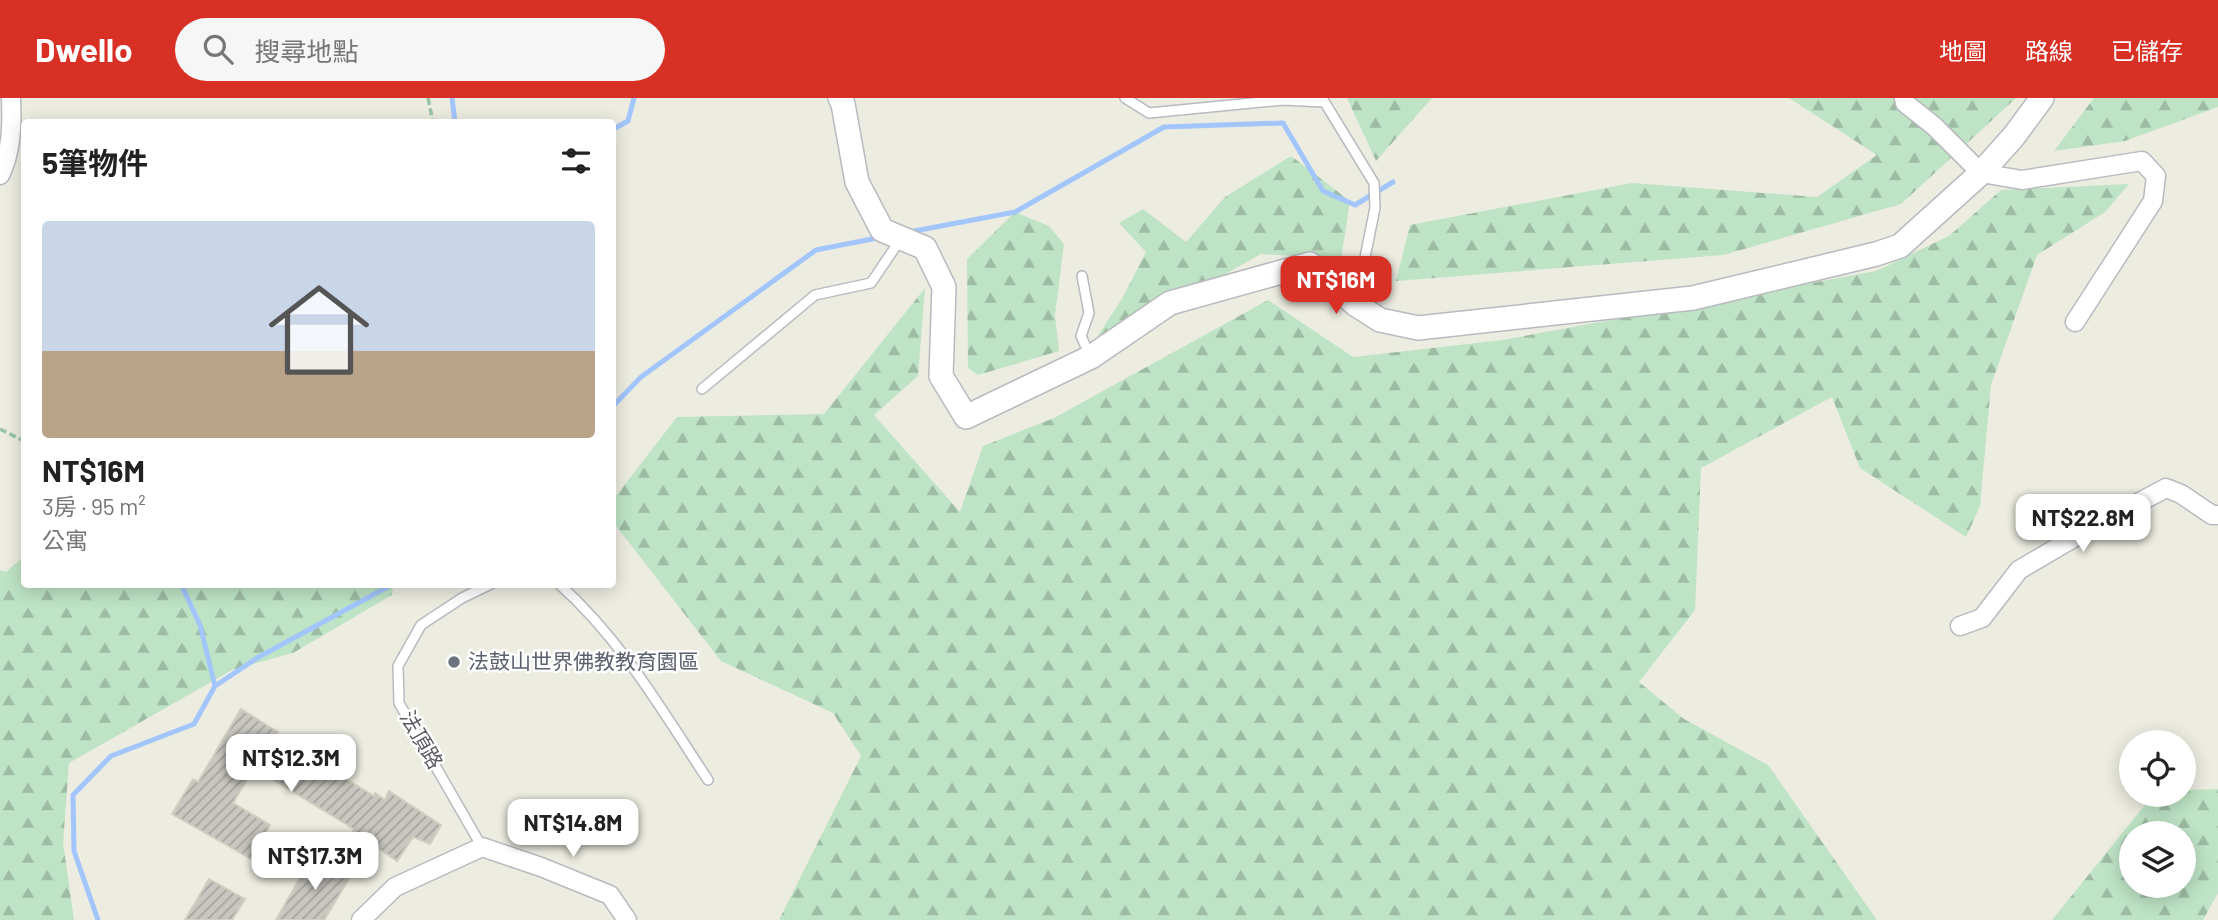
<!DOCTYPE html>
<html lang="zh-TW">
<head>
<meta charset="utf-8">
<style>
	body { margin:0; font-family:Barlow,"Noto Sans TC",sans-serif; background:#f6f6f6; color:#222; height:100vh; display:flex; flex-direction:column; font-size:26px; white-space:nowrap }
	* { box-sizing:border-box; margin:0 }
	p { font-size:23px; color:#767676 }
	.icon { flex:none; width:38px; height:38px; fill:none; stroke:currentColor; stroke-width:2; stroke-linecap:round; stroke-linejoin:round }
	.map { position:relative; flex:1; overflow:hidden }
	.drawer { position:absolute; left:21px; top:21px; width:595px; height:469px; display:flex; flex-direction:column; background:#fff; border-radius:7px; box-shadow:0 4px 18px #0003 }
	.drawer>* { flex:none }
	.controls { position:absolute; left:2119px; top:632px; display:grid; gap:14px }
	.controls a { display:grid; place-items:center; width:77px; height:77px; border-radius:50%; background:#fff; box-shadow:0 4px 18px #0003; font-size:35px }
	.price { position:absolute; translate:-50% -60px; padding:0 16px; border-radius:14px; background:#fff; color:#222; font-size:23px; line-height:46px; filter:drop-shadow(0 2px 4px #0008) }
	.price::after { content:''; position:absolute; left:50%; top:42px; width:21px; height:16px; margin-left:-10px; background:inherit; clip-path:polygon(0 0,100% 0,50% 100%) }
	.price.active { background:#d93025; color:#fff }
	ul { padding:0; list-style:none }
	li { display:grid; align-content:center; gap:14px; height:371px; padding:0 21px }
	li+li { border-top:2px solid #e0e0e0 }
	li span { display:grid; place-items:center; height:217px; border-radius:7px; color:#555 }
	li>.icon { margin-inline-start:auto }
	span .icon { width:126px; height:126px; fill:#fffc; stroke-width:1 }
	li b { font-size:30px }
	h2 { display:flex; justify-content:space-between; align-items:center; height:84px; padding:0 21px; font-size:30px }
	header { display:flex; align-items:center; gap:42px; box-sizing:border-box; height:98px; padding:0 35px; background:#d93025; color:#fff }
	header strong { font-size:33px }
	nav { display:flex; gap:38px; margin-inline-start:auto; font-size:24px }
	.search { width:490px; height:63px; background:#f6f6f6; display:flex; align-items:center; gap:18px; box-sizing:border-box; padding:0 24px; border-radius:38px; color:#767676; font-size:26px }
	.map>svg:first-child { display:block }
	.forest { fill:url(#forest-firs); fill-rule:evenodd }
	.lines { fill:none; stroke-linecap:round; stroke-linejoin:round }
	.stream { stroke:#a2c6fc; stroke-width:5 }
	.building { fill:url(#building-hatch); stroke:#d1cec0; stroke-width:2 }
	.service-casing { stroke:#b9bac0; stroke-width:12 }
	.minor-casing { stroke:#b9bac0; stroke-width:21 }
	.tertiary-casing { stroke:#b9bac0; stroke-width:26 }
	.path { stroke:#98c4ac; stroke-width:3.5; stroke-dasharray:7 3.5; stroke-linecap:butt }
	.service { stroke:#fff; stroke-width:9 }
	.minor { stroke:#fff; stroke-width:18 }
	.tertiary { stroke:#fff; stroke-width:23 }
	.worship-dot { fill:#6b7280; stroke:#fff; stroke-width:2.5 }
	.labels { text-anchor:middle; stroke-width:5; stroke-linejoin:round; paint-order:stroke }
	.worship-label { font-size:21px; fill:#5b616d; stroke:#fff; text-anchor:start }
	.street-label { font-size:21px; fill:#5a5c62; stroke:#fff }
</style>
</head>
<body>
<header>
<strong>Dwello</strong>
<div class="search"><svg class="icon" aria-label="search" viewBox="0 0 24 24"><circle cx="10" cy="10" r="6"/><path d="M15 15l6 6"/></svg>搜尋地點</div>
<nav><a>地圖</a><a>路線</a><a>已儲存</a></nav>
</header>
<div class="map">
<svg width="2218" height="822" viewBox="0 0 2218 822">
	<defs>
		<pattern id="forest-firs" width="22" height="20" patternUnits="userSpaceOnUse" patternTransform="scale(1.75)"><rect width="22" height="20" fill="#bee4c5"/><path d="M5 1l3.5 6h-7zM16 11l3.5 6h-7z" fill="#9dbca3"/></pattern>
		<pattern id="building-hatch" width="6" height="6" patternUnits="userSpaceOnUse" patternTransform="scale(1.75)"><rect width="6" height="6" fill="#c8c6bf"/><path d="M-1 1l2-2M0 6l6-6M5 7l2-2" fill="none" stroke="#a5a49f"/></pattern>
	</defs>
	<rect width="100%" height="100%" fill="#ecece1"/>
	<path class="forest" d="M1347 0H1432L1376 63Z
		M1789 0H2016L1901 106 1723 157 1396 183 1410 127 1632 85 1817 99 1877 57Z
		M2094 0H2218V9L2125 43 2054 53Z
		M1291 58 1350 103 1341 161 1261 156 1088 253 1123 199 1146 154 1119 125 1143 111 1186 144 1225 99Z
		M2129 86 2105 114 2037 157 1991 287 1980 408 1966 439 1860 370 1832 299 1701 370 1695 512 1639 584 1684 621 1768 667 1877 822H779L861 658 833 615 721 563 613 424 612 403 677 319 824 316 925 190 918 278 874 317 960 414 983 348 1054 320 1268 202 1353 259 1503 242 1876 173 1949 138 2001 92Z
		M1015 114 1049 128 1064 146 1055 217 1059 253 978 277 968 270 967 161Z
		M24 458V486L393 487 392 497 293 555 232 572 69 665 63 745 74 822H0V472L6 474Z
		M2218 691V795L2203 822H2052L2153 697 2184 696V692ZM2132 735H2184V788H2132Z"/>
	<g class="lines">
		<path class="stream" d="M452 0 455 24
			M612 32 628 23 634 0
			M909 134 1015 114 1164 29 1283 25 1323 93 1355 107 1393 84
			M612 309 641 279 816 152 882 139
			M215 588 257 560 393 486
			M98 822 74 753 73 697 111 658 194 626 215 588 200 527 181 486"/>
	</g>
	<path class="building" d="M241 611 278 634 276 638 374 698 375 695 385 702 389 693 441 727 430 746 413 739 397 763 353 733 354 731 254 670 233 705 270 727 251 761 172 716 193 681 198 684Z
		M314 755 350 779 324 822H276Z
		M209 781 245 801 232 822H185Z"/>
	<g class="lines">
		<g class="service-casing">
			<path id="service" d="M1125 0 1149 15 1283 2 1324 4
				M1322 0 1374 85 1375 110 1356 204
				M1082 178 1089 215 1081 238 1090 258
				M702 291 815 197 871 185 900 142
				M559 486C621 541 663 614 708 682
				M482 749 399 605 398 568 421 527 462 500 491 486"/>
		</g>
		<g class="minor-casing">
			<path id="minor" d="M1904 0 1905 5 1934 28 1981 75 2022 82 2142 63 2156 78 2153 103 2075 224
				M0 77C12 53 12 26 11 0
				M1960 528 1982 520 2019 472 2087 432 2166 390 2181 396 2212 417H2218
				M361 822 395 789 482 749 541 769 610 797 627 822"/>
		</g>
		<g class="tertiary-casing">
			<path id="tertiary" d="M840 0 843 6 857 84 882 132 925 150 944 189 941 278 966 319 1091 259 1170 205 1310 166 1355 206 1380 222 1418 230 1693 200 1876 156 1900 148 1981 75 2014 38 2042 0"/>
		</g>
		<path class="path" d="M428 0 433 24
			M0 331 24 343"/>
		<use href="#service" class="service"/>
		<use href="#minor" class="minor"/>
		<use href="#tertiary" class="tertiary"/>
	</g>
	<circle class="worship-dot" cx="454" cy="564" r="7"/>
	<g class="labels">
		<g class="worship-label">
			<text x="468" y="571">法鼓山世界佛教教育園區</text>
		</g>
		<g class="street-label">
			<text transform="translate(421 642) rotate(60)" y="7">法頂路</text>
		</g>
	</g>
</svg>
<div class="controls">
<a><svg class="icon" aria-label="locate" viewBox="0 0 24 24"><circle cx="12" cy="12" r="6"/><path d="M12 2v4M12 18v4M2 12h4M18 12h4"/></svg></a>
<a><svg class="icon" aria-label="layers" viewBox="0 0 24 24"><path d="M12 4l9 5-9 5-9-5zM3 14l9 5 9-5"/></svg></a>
</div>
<b class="price active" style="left:1336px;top:218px">NT$16M</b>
<b class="price" style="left:2083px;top:456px">NT$22.8M</b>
<b class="price" style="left:291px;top:696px">NT$12.3M</b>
<b class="price" style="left:573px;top:761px">NT$14.8M</b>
<b class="price" style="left:315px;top:794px">NT$17.3M</b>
<section class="drawer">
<h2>5筆物件<svg class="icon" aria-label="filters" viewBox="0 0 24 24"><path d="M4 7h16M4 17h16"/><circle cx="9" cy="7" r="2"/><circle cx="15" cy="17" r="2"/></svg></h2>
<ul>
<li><span style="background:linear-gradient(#c9d6e8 60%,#b9a48a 0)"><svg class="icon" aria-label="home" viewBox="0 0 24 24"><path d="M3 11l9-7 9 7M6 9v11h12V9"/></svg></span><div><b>NT$16M</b><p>3房 · 95 m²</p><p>公寓</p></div></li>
</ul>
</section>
</div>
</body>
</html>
